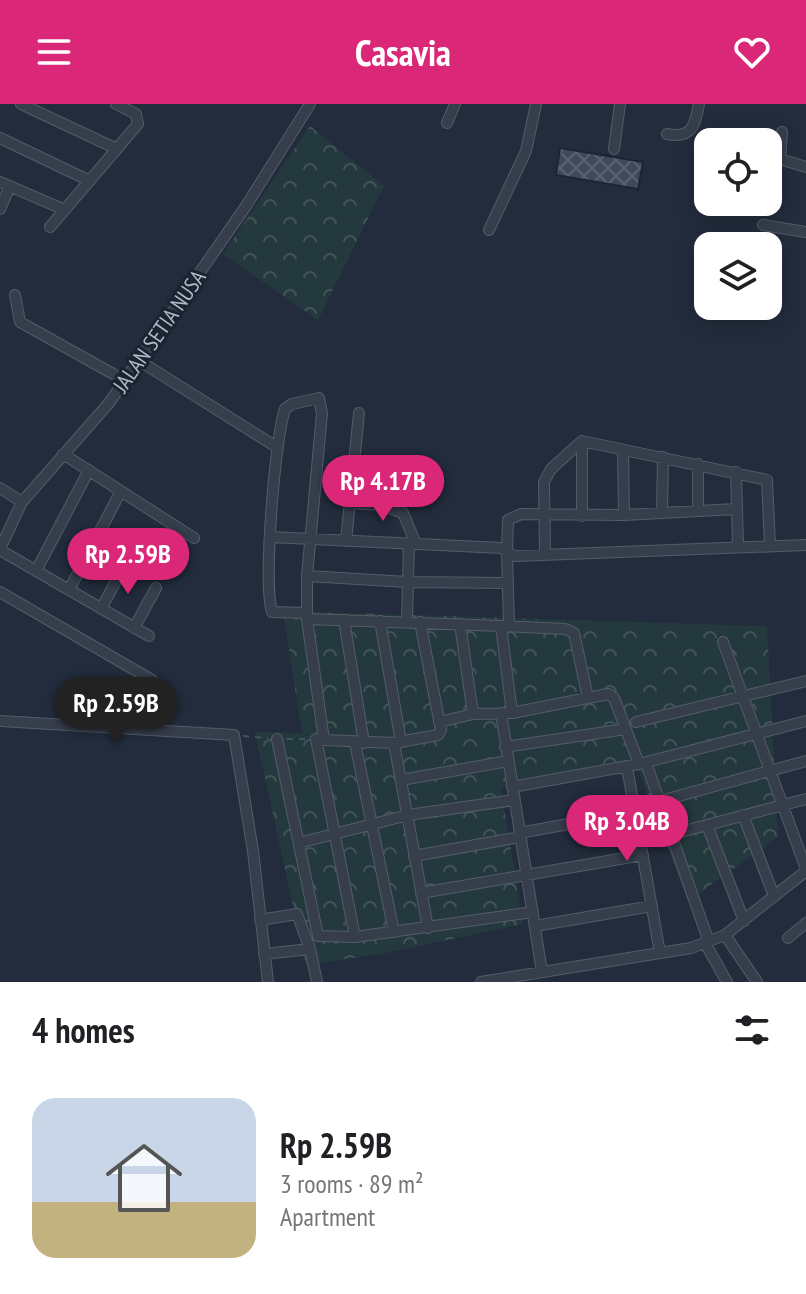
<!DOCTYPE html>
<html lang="en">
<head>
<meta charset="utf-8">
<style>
	body { margin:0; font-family:"PT Sans Narrow",sans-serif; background:#f2f2f2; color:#202124; height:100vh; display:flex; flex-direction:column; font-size:30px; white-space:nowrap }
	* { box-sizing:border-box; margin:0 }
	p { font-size:26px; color:#757577 }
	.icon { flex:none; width:44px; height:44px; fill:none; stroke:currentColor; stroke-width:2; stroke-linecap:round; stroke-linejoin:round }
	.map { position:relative; height:878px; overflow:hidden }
	.side { display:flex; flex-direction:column; background:#fff; flex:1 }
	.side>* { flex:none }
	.fabs { position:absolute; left:694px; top:24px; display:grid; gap:16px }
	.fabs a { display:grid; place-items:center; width:88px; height:88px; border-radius:16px; background:#fff; box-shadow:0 4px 20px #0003; font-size:40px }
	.price { position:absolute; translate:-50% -68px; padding:0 18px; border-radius:28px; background:#db2777; color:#fff; font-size:26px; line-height:52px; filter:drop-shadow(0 2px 4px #0008) }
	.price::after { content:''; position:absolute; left:50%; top:48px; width:24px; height:18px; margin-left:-12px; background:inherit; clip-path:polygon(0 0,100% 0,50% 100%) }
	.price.current { background:#222; color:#fff }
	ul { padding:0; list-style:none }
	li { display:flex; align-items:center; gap:24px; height:200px; padding:0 32px }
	li span { display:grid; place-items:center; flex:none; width:224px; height:160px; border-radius:24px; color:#555 }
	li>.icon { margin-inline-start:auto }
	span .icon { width:96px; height:96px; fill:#fffc; stroke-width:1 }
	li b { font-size:34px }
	h2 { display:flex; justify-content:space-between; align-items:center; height:96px; padding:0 32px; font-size:34px }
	header { display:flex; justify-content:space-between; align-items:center; height:104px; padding:0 32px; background:#db2777; color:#fff; font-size:36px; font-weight:700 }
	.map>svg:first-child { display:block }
	.forest { fill:url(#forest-crowns) }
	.building { fill:url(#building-cross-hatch); stroke:#1d2533; stroke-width:2 }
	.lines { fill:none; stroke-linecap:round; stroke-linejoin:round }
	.minor-casing { stroke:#545c6a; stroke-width:12 }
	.path { stroke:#3f5557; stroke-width:2; stroke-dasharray:6 6; stroke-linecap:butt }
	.minor { stroke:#363e4c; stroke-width:10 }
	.labels { text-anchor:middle; stroke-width:6; stroke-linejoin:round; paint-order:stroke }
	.street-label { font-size:22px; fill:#b1b9c8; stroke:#1b2331 }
</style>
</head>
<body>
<header><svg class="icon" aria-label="menu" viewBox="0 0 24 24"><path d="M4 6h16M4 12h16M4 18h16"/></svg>Casavia<svg class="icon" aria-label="heart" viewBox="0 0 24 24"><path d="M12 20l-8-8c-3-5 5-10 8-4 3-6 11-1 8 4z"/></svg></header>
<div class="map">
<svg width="806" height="878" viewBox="0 0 806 878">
	<defs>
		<pattern id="forest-crowns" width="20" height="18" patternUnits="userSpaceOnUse" patternTransform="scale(2)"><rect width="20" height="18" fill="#24393d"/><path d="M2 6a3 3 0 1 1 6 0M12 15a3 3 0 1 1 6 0" fill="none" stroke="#415458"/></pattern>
		<pattern id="building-cross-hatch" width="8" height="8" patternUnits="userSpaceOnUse" patternTransform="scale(2)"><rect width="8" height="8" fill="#3e4a5b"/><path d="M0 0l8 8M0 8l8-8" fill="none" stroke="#586271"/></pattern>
	</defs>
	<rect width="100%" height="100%" fill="#222c3c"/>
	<path class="forest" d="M310 22 384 82 318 216 223 150Z
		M283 507 767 522 778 733 688 797 635 657 501 684 523 820 381 850 306 861 255 628 302 629Z"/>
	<path class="building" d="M560 44 643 58 638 85 556 71Z"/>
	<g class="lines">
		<g class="minor-casing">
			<path id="minor" d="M21 0 117 45
				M447 19 455 0
				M782 28 780 55 806 63
				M667 30C692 35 695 21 699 0
				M0 34 90 77
				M614 45 620 0
				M0 78 65 106
				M0 105 10 82
				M763 121 806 128
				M50 123 138 20 136 10 116 0
				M489 126 526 47 536 0
				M15 191 20 218 124 276
				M138 256 278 344
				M623 346 624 411
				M63 350 194 434
				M354 361H392
				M736 368 738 442
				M0 384 22 398
				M350 399 381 401 403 409 416 440
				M736 405 624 411 521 410 508 416 507 448 515 452 806 441
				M698 407V360
				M662 409 663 353
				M582 412V337
				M270 433 502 444 507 448 509 522
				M346 437 359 309
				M0 445 22 398 109 299 246 102 310 0
				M0 446 149 532
				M545 450 544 378 551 365 582 337 767 376 770 441
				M36 467 89 366
				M307 472 408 478 508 479
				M69 486 121 387
				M0 488 152 576
				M101 505 124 462
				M307 509 272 508C263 479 275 334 285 305L292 300 319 294 322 309 307 472V515L501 522
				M307 515 324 636 394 639 438 631 441 626 420 518
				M344 516 364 639
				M380 517 401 638
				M407 517 409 439
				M460 520 473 610
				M134 524 156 484
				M723 538 806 765
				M501 609 542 868
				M512 609 501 522 565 525 574 529 588 594
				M0 617 234 631 253 747 268 878
				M439 618 473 610 512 609 608 590 614 594 639 660
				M636 618 806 577
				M277 635 318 832 355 833 533 808
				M316 635 355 833
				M355 639 394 828
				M394 639 428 824
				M505 643 626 625
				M646 659 709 838
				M627 663 660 849
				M401 676 508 657
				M512 683 639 660 806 617
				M660 697 806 657
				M743 711 774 792
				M707 721 744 817
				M519 729 635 708
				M673 730 806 695
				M299 739 408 711 514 696
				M414 752 520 733
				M421 789 643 751
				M260 816 297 810 310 845 317 878
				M535 822 652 802
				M725 831 757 878
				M788 834 806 819
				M705 839 727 878
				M264 850 310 845
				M481 878 691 844 725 831 806 767"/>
		</g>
		<path class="path" d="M243 632 268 634
			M287 635H308"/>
		<use href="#minor" class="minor"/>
	</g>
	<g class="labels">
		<g class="street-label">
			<text transform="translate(159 227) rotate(-55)" y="8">JALAN SETIA NUSA</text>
		</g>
	</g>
</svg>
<div class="fabs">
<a><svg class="icon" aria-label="locate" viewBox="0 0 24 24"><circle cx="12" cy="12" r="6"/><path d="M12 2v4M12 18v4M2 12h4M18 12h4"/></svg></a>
<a><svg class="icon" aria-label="layers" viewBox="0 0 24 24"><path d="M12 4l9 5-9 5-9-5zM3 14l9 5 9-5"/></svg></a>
</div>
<b class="price" style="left:383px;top:419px">Rp 4.17B</b>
<b class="price" style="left:128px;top:492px">Rp 2.59B</b>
<b class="price current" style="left:116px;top:641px">Rp 2.59B</b>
<b class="price" style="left:627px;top:759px">Rp 3.04B</b>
</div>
<section class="side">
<h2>4 homes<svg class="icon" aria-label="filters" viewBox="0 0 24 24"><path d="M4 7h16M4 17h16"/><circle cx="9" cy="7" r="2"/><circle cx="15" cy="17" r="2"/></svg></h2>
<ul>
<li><span style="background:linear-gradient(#c9d6e8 65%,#c2b280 0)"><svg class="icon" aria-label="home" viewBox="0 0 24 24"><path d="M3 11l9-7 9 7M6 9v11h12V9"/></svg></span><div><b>Rp 2.59B</b><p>3 rooms · 89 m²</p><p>Apartment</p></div></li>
</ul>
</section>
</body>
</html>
